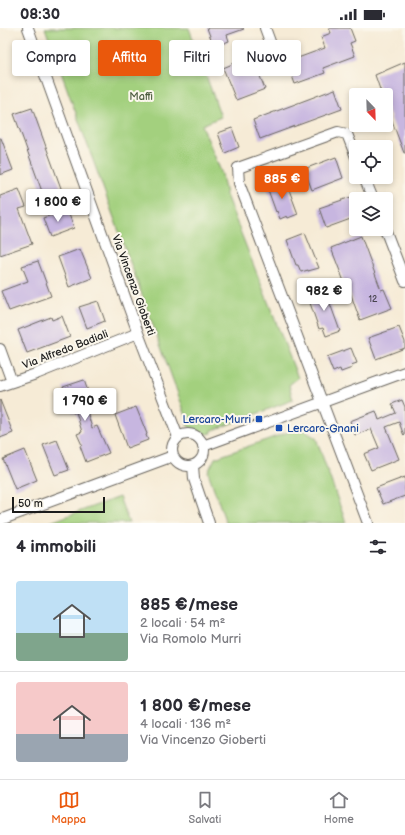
<!DOCTYPE html>
<html lang="it">
<head>
<meta charset="utf-8">
<style>
	body { margin:0; font-family:"Balsamiq Sans",sans-serif; background:#f7f7f7; color:#2b2b33; height:100vh; display:flex; flex-direction:column; font-size:15px; white-space:nowrap }
	* { box-sizing:border-box; margin:0 }
	p { font-size:13px; color:#7c7c81 }
	.icon { flex:none; width:22px; height:22px; fill:none; stroke:currentColor; stroke-width:2; stroke-linecap:round; stroke-linejoin:round }
	.map { position:relative; height:495px; overflow:hidden }
	.sheet { display:flex; flex-direction:column; background:#fff; flex:1 }
	.sheet>* { flex:none }
	.hud { position:absolute; left:12px; top:12px; width:381px; height:36px; display:flex; gap:8px }
	.needle { width:26px; rotate:157deg }
	.buttons { position:absolute; left:349px; top:60px; display:grid; gap:8px }
	.buttons a { display:grid; place-items:center; width:44px; height:44px; border-radius:4px; background:#fff; box-shadow:0 2px 6px #0003; font-size:20px }
	.scale { position:absolute; left:12px; bottom:10px; width:93px; box-sizing:border-box; padding-left:4px; border:2px solid #1c1c1c; border-top:0; font-size:11px; line-height:14px; white-space:nowrap; color:#1c1c1c; -webkit-text-stroke:3px #fbf7ec; paint-order:stroke }
	.price { position:absolute; translate:-50% -34px; padding:0 9px; border-radius:4px; background:#fff; color:#222; font-size:13px; line-height:26px; filter:drop-shadow(0 1px 2px #0008) }
	.price::after { content:''; position:absolute; left:50%; top:24px; width:12px; height:9px; margin-left:-6px; background:inherit; clip-path:polygon(0 0,100% 0,50% 100%) }
	.price.active { background:#ea580c; color:#fff }
	ul { padding:0; list-style:none }
	li { display:flex; align-items:center; gap:12px; height:100px; padding:0 16px }
	li+li { border-top:1px solid #e1e1e2 }
	li span { display:grid; place-items:center; flex:none; width:112px; height:80px; border-radius:4px; color:#555 }
	li>.icon { margin-inline-start:auto }
	span .icon { width:48px; height:48px; fill:#fffc; stroke-width:1 }
	li b { font-size:17px }
	h2 { display:flex; justify-content:space-between; align-items:center; height:48px; padding:0 16px; font-size:17px }
	.pill { padding:0 14px; border-radius:4px; background:#fff; box-shadow:0 2px 6px #0003; font-size:14px; line-height:36px }
	.pill.active { background:#ea580c; color:#fff }
	.status { display:flex; justify-content:space-between; align-items:center; height:28px; padding:0 20px; background:#fff; direction:ltr }
	.status svg { height:11px; fill:currentColor }
	.tab-bar { display:flex; justify-content:space-around; align-items:center; height:56px; border-top:1px solid #e1e1e2; background:#fff; font-size:11px; color:#7c7c81 }
	.tab-bar a { display:grid; justify-items:center; gap:2px }
	.tab-bar .active { color:#ea580c }
	.map>svg:first-child { display:block }
	.green { fill:#a3d07e; stroke:#60764d }
	.building { fill:#c7b6e0 }
	.lines { fill:none; stroke-linecap:round; stroke-linejoin:round }
	.street-casing { stroke:#68645d; stroke-width:12 }
	.street { stroke:#fff; stroke-width:10 }
	.transit-dot { fill:#1a4fb4; stroke:#fbf7ec; stroke-width:1.5 }
	.labels { text-anchor:middle; stroke-width:4; stroke-linejoin:round; paint-order:stroke }
	.number-label { font-size:9px; fill:#47424d }
	.park-label { font-size:11px; fill:#4b5b3e; stroke:#fbf7ec }
	.street-label { font-size:11px; fill:#1c1c1c; stroke:#fbf7ec }
	.transit-label { font-size:11px; fill:#164399; stroke:#fbf7ec; text-anchor:end }
</style>
</head>
<body>
<div class="status"><b>08:30</b><svg viewBox="0 0 49 12"><path d="M0 12V9h3v3zM5 12V6h3v6zM10 12V3h3v9zM15 12V0h3v12zM26 1h20v11H26zM47 4h2v5h-2z"/></svg></div>
<div class="map">
<svg width="405" height="495" viewBox="0 0 405 495">
	<rect width="100%" height="100%" fill="#fbf7ec"/>
	<filter id="ink" filterUnits="userSpaceOnUse"><feTurbulence type="fractalNoise" baseFrequency=".025" numOctaves="2"/><feDisplacementMap in="SourceGraphic" scale="8" xChannelSelector="R" yChannelSelector="G"/><feConvolveMatrix kernelMatrix="1 2 1 2 8 2 1 2 1" color-interpolation-filters="sRGB"/></filter>
	<filter id="wash" filterUnits="userSpaceOnUse"><feTurbulence type="fractalNoise" baseFrequency=".012" numOctaves="4" result="noise"/><feDisplacementMap in="SourceGraphic" scale="16" xChannelSelector="R" yChannelSelector="G"/><feGaussianBlur stdDeviation="0.9" result="paint"/><feColorMatrix in="noise" values="0 0 0 0 0 0 0 0 0 0 0 0 0 0 0 0 0 1.4 0 .05"/><feComposite in="paint" operator="in"/></filter>
	<g filter="url(#wash)">
		<rect width="100%" height="100%" fill="#f6ebd6"/>
		<path class="green" d="M45 0H189L221 89 202 97 222 146 226 167 298 350 289 357 293 372 211 403 212 405C202 408 194 403 186 396L188 395 186 388Z
			M300 400 316 410 346 495H226L208 444 215 430Z
			M119 469 129 495H48Z"/>
		<g id="blocks">
			<path class="building" d="M207 0H243L244 1 227 7 229 13 214 19Z
				M329 0H350L355 13 350 15 355 28 323 40 325 45 295 56 287 34 325 20 321 9 331 5Z
				M252 28 265 61 236 72 223 40Z
				M405 34V125H404L386 77V67H382L375 47Z
				M335 61 342 81 260 111 253 92Z
				M32 80 62 163 44 169 14 86Z
				M232 100 239 119 225 125 218 105Z
				M0 110H1L13 142 0 147Z
				M336 129 343 150 312 162 304 141Z
				M285 151 298 186 288 190 287 188 280 191 277 183 276 184 267 159Z
				M19 161 26 179 19 181 32 216 0 227V168Z
				M351 169 356 183V189L326 200 319 180Z
				M67 181 74 200 50 209 43 190Z
				M305 205 319 240 308 243V242L301 244 298 237H296L287 212Z
				M361 208 381 262 384 261 392 280 360 292 347 256H345L331 220Z
				M80 221 92 250 69 259 58 229Z
				M38 233 51 268 9 283 1 263 28 253 22 238Z
				M324 259 340 303 326 308 323 300 319 301 310 275 313 273 310 265Z
				M98 273 105 293 87 300 79 279Z
				M62 288 70 309 27 325 18 302 51 289 52 292Z
				M399 299 405 314V320L376 331 368 310Z
				M351 320 357 335 351 337 352 340 341 344 340 341 333 344 327 329Z
				M84 352 93 378 86 380 92 400 97 398 109 425 86 434 80 418 82 417 77 406 82 404 76 384 73 385 63 359Z
				M0 372 13 405 0 410Z
				M402 372 405 379V407L404 408 399 394 386 399 399 431 371 442 364 426 379 420 371 401 355 407 350 393 376 383 379 392 396 385 392 376Z
				M136 379 147 406 146 407 148 412 127 420 115 387Z
				M57 412 69 442 55 447 43 417Z
				M25 422 37 452 15 461 3 431Z
				M405 449V468L383 476 376 460Z"/>
		</g>
	</g>
	<g filter="url(#ink)">
		<use href="#blocks" fill-opacity="0" stroke="#68645d" stroke-width="1"/>
		<g class="lines">
			<g class="street-casing">
				<path id="street" d="M28 0 138 305 178 409
					M265 0 272 19
					M356 129 347 106 338 104 238 140 239 155 368 495
					M364 149 373 171
					M385 201 405 253
					M0 321 12 354
					M0 358 36 346 138 305
					M172 422a16 16 0 1 1 32 0a16 16 0 1 1-32 0Z
					M203 418 405 344
					M193 437 194 451 209 495
					M0 492 173 428"/>
			</g>
			<use href="#street" class="street"/>
		</g>
	</g>
	<g class="transit-dot">
		<rect x="255" y="387" width="8" height="8" rx="2"/>
		<rect x="275" y="396" width="8" height="8" rx="2"/>
	</g>
	<g class="labels">
		<g class="number-label">
			<text x="373" y="274">12</text>
		</g>
		<g class="park-label">
			<text x="141" y="72">Maffi</text>
		</g>
		<g class="street-label">
			<text transform="translate(134 257) rotate(70)" y="4">Via Vincenzo Gioberti</text>
			<text transform="translate(65 321) rotate(-21)" y="4">Via Alfredo Badiali</text>
		</g>
		<g class="transit-label">
			<text x="251" y="395">Lercaro-Murri</text>
			<text x="287" y="404" text-anchor="start">Lercaro-Gnani</text>
		</g>
	</g>
</svg>
<div class="buttons">
<a><svg class="needle" viewBox="-14 -14 28 28"><path d="M0-13l5 13h-10z" fill="#e53935"/><path d="M0 13l5-13h-10z" fill="#7c7c81"/></svg></a>
<a><svg class="icon" aria-label="locate" viewBox="0 0 24 24"><circle cx="12" cy="12" r="6"/><path d="M12 2v4M12 18v4M2 12h4M18 12h4"/></svg></a>
<a><svg class="icon" aria-label="layers" viewBox="0 0 24 24"><path d="M12 4l9 5-9 5-9-5zM3 14l9 5 9-5"/></svg></a>
</div>
<div class="scale">50 m</div>
<b class="price active" style="left:282px;top:172px">885 €</b>
<b class="price" style="left:58px;top:195px">1 800 €</b>
<b class="price" style="left:324px;top:284px">982 €</b>
<b class="price" style="left:85px;top:394px">1 790 €</b>
<div class="hud">
<a class="pill">Compra</a>
<a class="pill active">Affitta</a>
<a class="pill">Filtri</a>
<a class="pill">Nuovo</a>
</div>
</div>
<section class="sheet">
<h2>4 immobili<svg class="icon" aria-label="filters" viewBox="0 0 24 24"><path d="M4 7h16M4 17h16"/><circle cx="9" cy="7" r="2"/><circle cx="15" cy="17" r="2"/></svg></h2>
<ul>
<li><span style="background:linear-gradient(#bfe0f5 65%,#7fa58c 0)"><svg class="icon" aria-label="home" viewBox="0 0 24 24"><path d="M3 11l9-7 9 7M6 9v11h12V9"/></svg></span><div><b>885 €/mese</b><p>2 locali · 54 m²</p><p>Via Romolo Murri</p></div></li>
<li><span style="background:linear-gradient(#f6c9c9 65%,#9aa5b1 0)"><svg class="icon" aria-label="home" viewBox="0 0 24 24"><path d="M3 11l9-7 9 7M6 9v11h12V9"/></svg></span><div><b>1 800 €/mese</b><p>4 locali · 136 m²</p><p>Via Vincenzo Gioberti</p></div></li>
</ul>
</section>
<nav class="tab-bar">
<a class="active"><svg class="icon" aria-label="map" viewBox="0 0 24 24"><path d="M3 6l6-2 6 2 6-2v14l-6 2-6-2-6 2zM9 4v14M15 6v14"/></svg>Mappa</a>
<a><svg class="icon" aria-label="saved" viewBox="0 0 24 24"><path d="M7 4h10v16l-5-4-5 4z"/></svg>Salvati</a>
<a><svg class="icon" aria-label="home" viewBox="0 0 24 24"><path d="M3 11l9-7 9 7M6 9v11h12V9"/></svg>Home</a>
</nav>
</body>
</html>
